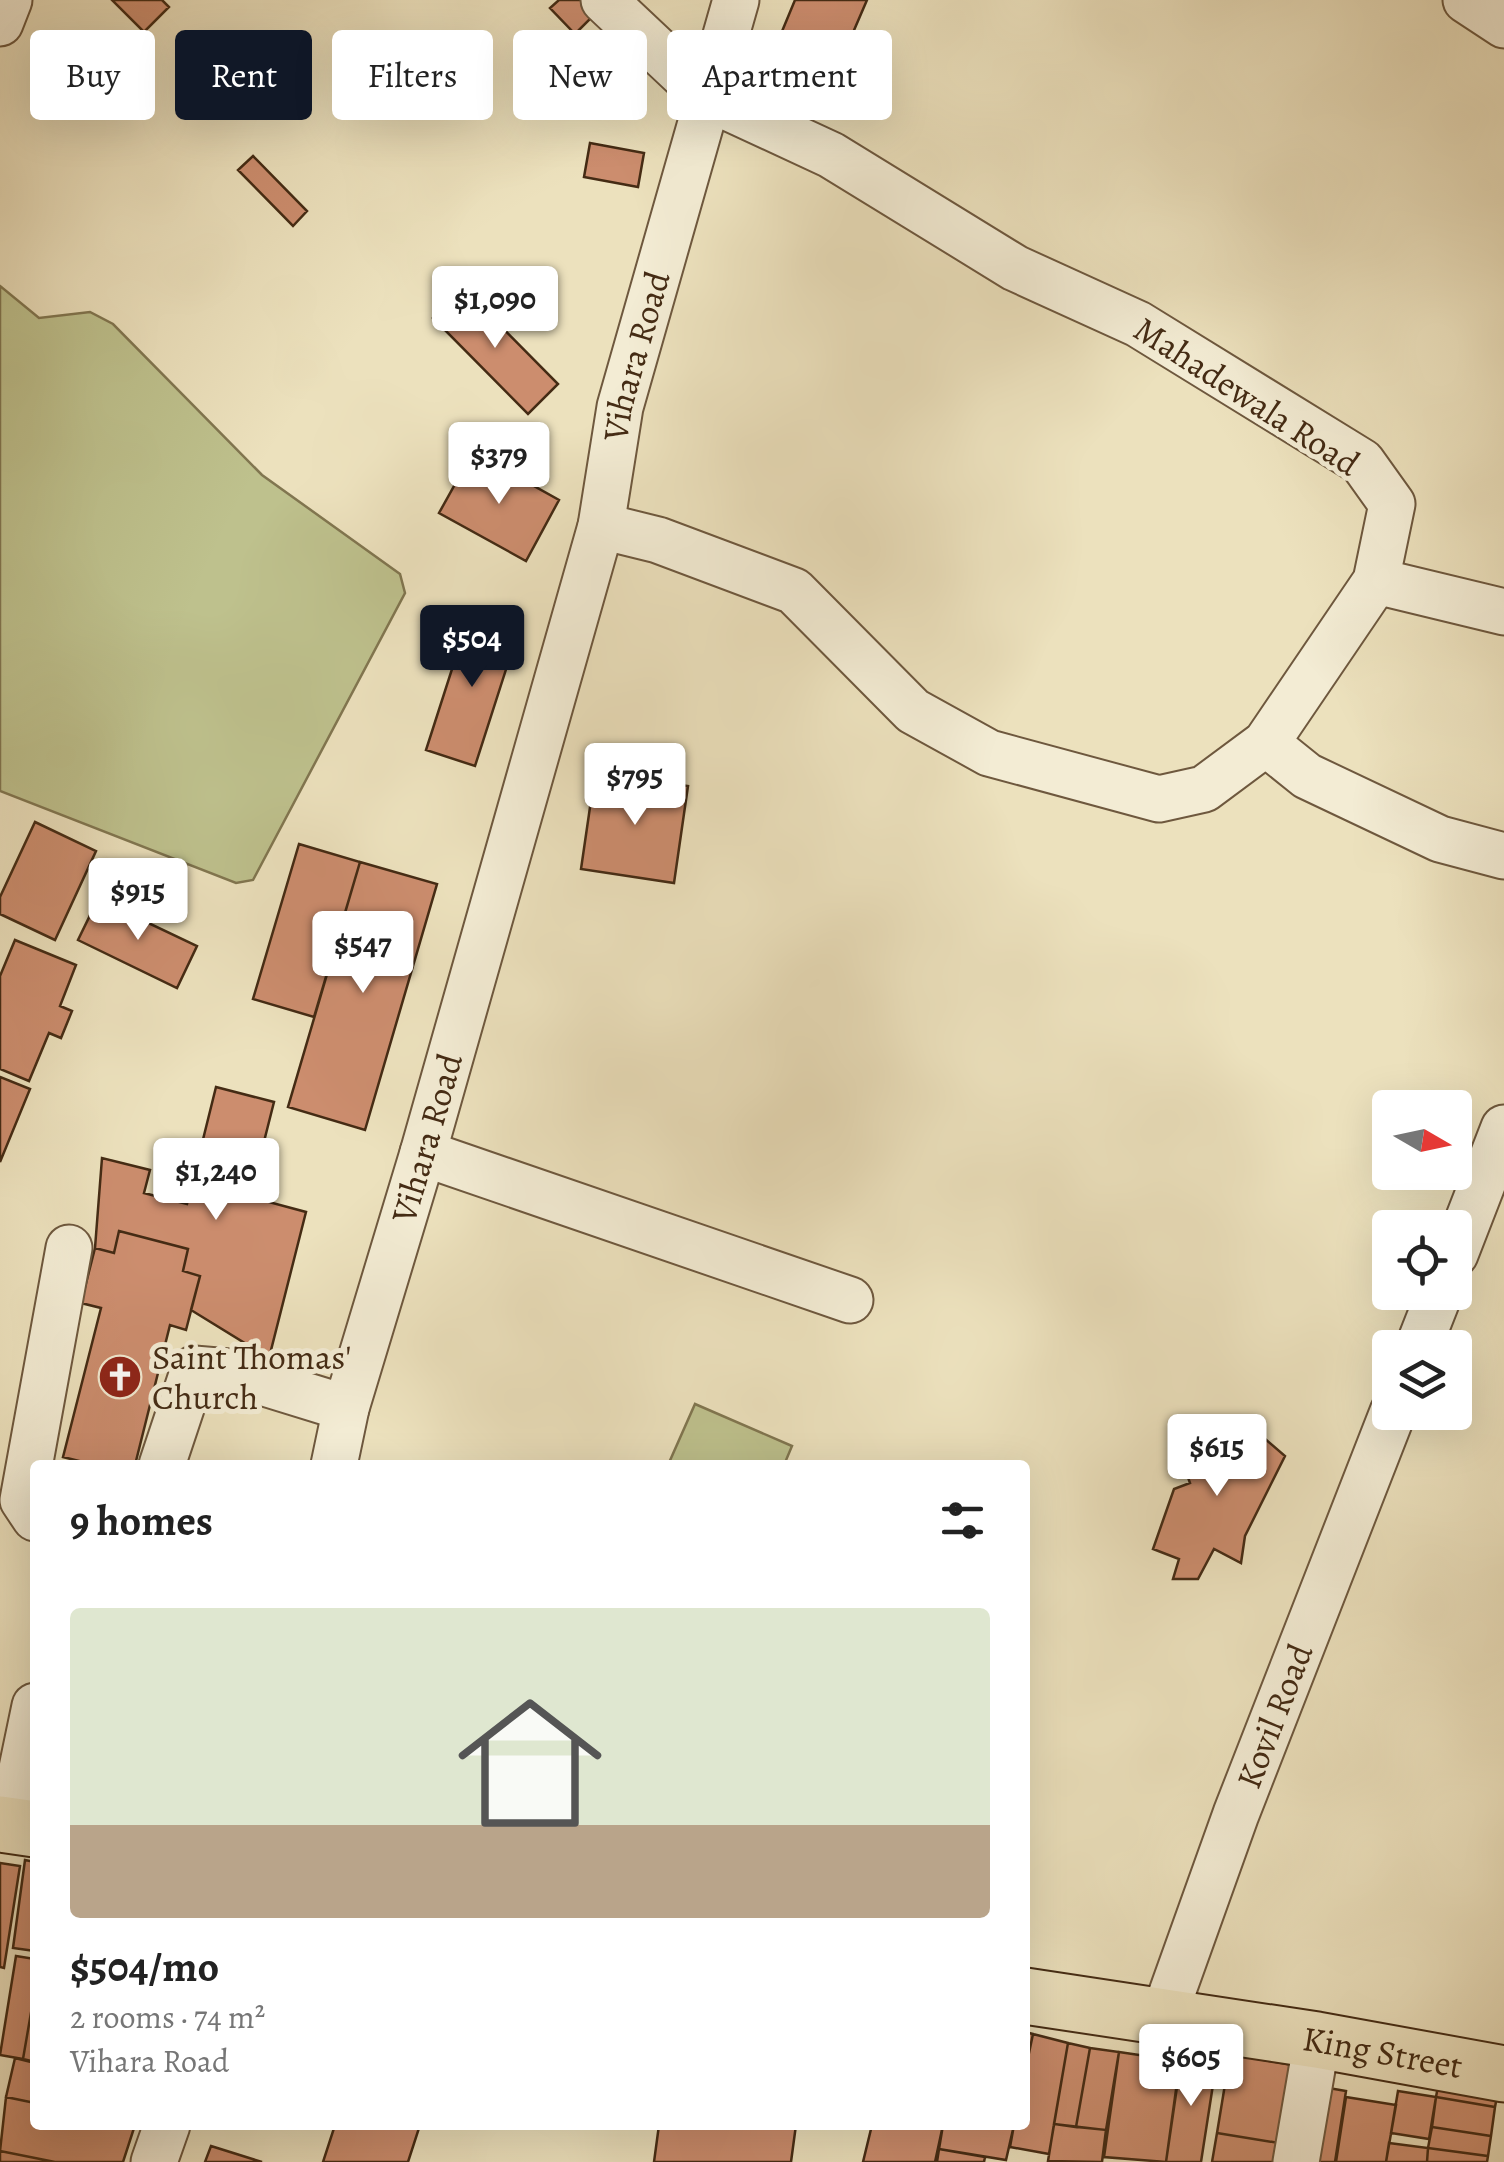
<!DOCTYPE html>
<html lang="en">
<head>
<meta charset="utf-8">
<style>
	body { margin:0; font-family:Alegreya,serif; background:#f2f2f2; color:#222; height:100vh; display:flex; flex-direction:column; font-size:38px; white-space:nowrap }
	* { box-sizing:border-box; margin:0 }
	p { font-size:32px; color:#767676 }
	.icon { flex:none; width:55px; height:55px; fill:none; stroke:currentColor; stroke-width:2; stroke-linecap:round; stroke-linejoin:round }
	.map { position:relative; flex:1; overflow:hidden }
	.panel { position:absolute; left:30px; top:1460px; width:1000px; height:670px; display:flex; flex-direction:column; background:#fff; border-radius:10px; box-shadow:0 10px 40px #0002 }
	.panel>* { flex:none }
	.banner { position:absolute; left:30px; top:30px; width:1000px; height:90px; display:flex; gap:20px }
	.needle { width:65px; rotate:99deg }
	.controls { position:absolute; left:1372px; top:1090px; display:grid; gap:20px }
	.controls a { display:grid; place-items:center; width:100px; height:100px; border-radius:10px; background:#fff; box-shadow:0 10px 40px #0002; font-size:50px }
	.price { position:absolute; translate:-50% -85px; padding:0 22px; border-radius:10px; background:#fff; color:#222; font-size:32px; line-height:65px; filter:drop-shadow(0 2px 5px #0008) }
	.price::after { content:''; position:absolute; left:50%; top:60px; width:30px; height:22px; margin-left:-15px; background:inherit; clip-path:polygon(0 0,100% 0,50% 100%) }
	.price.selected { background:#111827; color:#fff }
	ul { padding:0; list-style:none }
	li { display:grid; align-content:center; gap:20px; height:530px; padding:0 40px }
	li+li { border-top:2px solid #e0e0e0 }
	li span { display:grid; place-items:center; height:310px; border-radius:10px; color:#555 }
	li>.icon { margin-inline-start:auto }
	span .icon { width:180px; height:180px; fill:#fffc; stroke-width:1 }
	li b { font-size:42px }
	h2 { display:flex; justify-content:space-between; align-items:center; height:120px; padding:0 40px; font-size:42px }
	.chip { padding:0 35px; border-radius:10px; background:#fff; box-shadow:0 10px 40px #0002; font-size:35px; line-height:90px }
	.chip.selected { background:#111827; color:#fff }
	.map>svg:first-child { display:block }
	.green { fill:#bec18d; stroke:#817650; stroke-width:2.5 }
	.building { fill:#cc8d6e; stroke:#442b14; stroke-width:2.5 }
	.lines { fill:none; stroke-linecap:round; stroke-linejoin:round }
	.minor-casing { stroke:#6e583e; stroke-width:49 }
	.major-casing { stroke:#442b14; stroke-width:59 }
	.minor { stroke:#f3ecd4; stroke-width:45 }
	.major { stroke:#ece1bd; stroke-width:55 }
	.labels { text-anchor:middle; stroke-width:10; stroke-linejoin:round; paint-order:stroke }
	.street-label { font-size:35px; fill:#442b14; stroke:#f3ecd4 }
	.poi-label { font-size:35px; fill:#442b14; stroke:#f3ecd4; text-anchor:start }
</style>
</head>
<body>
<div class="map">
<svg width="1504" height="2162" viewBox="0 0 1504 2162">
	<rect width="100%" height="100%" fill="#ece1bd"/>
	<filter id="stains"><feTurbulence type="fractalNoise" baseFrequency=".002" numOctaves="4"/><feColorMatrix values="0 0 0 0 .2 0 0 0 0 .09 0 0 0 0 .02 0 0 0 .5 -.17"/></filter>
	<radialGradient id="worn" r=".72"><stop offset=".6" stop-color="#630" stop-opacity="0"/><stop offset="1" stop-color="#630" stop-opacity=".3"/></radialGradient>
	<path class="green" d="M0 286 39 318 90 312 113 324 262 475 400 574 405 593 253 880 236 883 0 791Z
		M695 1404 792 1446 784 1465H668Z"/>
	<path class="building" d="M112 0H162L169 7 144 32Z
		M559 0H585L597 12 575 34 550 8Z
		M795 0H867L833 79 773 53Z
		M590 143 644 153 638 187 584 177Z
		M253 156 307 211 293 226 238 170Z
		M463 288 558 384 528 414 433 318Z
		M473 452 559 500 526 561 439 513Z
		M470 613 519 629 475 766 426 750Z
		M595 773 688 786 674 883 581 869Z
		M35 822 96 851 55 940 0 914V897Z
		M299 844 360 862 314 1017 253 999Z
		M360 862 437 884 365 1130 288 1107Z
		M98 899 197 946 177 988 78 940Z
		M15 940 76 965 60 1006 72 1011 61 1038 49 1033 29 1081 0 1069V976Z
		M0 1077 30 1089 0 1162Z
		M216 1087 274 1102 250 1197 306 1212 269 1358 191 1310 200 1276 183 1271 188 1249 119 1231 114 1253 95 1248 102 1158 150 1170 144 1193 187 1204Z
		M119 1231 188 1249 183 1271 200 1276 186 1330 170 1325 135 1465H95L63 1457 101 1308 81 1303 95 1248 114 1253Z
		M1203 1422 1212 1435 1227 1439 1235 1430 1256 1431 1285 1456 1245 1536 1241 1563 1214 1549 1198 1579H1173L1179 1559 1153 1549 1174 1489 1190 1483 1185 1469Z
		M25 1860 35 1862V1951L13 1948Z
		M0 1863 20 1866 4 1968 0 1967Z
		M16 1956 35 1959V2008L32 2007 23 2059 0 2055Z
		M32 2007H35V2062L23 2059Z
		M1025 2032 1033 2034 1025 2072Z
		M1033 2034 1068 2043 1049 2154 1010 2147 1014 2125H1025V2072Z
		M1068 2043 1090 2048 1076 2127 1054 2124Z
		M1090 2048 1119 2052 1106 2130 1076 2127Z
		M1119 2052 1180 2061 1166 2162 1104 2157Z
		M1182 2053 1217 2059 1201 2162H1166Z
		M1230 2054 1298 2066 1285 2144 1217 2133Z
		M15 2058 35 2063V2103L6 2097Z
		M1439 2081 1498 2091 1495 2107 1436 2097Z
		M1317 2086 1346 2091 1335 2162H1306Z
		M1398 2091 1436 2097 1429 2139 1391 2133Z
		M6 2097 35 2103V2125H135L123 2162H55L0 2151Z
		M1346 2097 1396 2105 1386 2162H1336Z
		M1436 2097 1495 2107 1491 2136 1432 2127Z
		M1054 2124 1106 2130 1102 2162 1048 2161Z
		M335 2125H420L408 2162H323Z
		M659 2125H796L791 2162H654Z
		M872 2125H943L935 2162H863Z
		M943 2125H1014L1006 2160 939 2149Z
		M1432 2127 1491 2136 1488 2156 1428 2148Z
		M1217 2133 1285 2144 1283 2162H1212Z
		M1389 2143 1428 2148 1427 2162H1386Z
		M211 2146 262 2162H205Z
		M1428 2148 1488 2156 1487 2162H1427Z
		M939 2149 985 2157 984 2162H937Z
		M0 2151 55 2162H0Z"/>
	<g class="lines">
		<g class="minor-casing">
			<g id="minor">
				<path d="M1466 0 1504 25"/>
				<path d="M0 23 9 0"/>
				<path d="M601 526 658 540 794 591 913 711 989 753 1159 799 1204 789 1266 743 1376 581 1392 504 1362 462 1138 324 1015 268 831 155 708 98 604 0"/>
				<path d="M1376 581 1504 612"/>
				<path d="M1266 743 1307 776 1440 839 1504 856"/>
				<path d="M423 1153 850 1300"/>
				<path d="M1455 1254 1504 1128"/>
				<path d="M1418 1348 1440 1292"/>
				<path d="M162 1465 194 1369 229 1372 346 1408"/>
				<path id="s1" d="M334 1465 346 1408 423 1153 601 526 620 407 736 0"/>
				<path d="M35 1518 23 1500 69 1248"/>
				<path d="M10 1826 35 1706"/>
				<path id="s2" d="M1163 2018 1236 1814 1393 1412"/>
				<path d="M154 2162 167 2125"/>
				<path d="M1296 2162 1317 2040"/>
			</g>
		</g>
		<g class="major-casing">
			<g id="major">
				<path d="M0 1824 35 1829"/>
				<path id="s3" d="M1025 1996 1317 2040 1504 2074"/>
			</g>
		</g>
		<use href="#minor" class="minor"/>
		<use href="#major" class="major"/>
	</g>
	<defs>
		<g id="church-disc" transform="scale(2.25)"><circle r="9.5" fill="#8f2418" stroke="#f3ecd4"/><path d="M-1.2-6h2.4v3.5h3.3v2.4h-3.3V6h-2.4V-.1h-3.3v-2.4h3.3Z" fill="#fff"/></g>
	</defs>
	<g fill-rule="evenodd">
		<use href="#church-disc" x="120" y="1377"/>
	</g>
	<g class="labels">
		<g class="street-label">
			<text dy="12" stroke="none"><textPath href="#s1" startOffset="1150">Vihara Road</textPath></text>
			<text transform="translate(1247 396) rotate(33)" y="12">Mahadewala Road</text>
			<text dy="12" stroke="none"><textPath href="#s1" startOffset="340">Vihara Road</textPath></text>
			<text dy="12" stroke="none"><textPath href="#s2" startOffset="322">Kovil Road</textPath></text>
			<text dy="12" stroke="none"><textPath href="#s3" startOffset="362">King Street</textPath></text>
		</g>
		<g class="poi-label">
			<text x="152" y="1369">Saint Thomas'<tspan x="152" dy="40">Church</tspan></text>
		</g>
	</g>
	<rect width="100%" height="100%" filter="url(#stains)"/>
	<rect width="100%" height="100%" fill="url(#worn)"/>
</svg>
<div class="controls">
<a><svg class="needle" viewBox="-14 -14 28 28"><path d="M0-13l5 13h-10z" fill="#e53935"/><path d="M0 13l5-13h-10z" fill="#767676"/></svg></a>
<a><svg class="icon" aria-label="locate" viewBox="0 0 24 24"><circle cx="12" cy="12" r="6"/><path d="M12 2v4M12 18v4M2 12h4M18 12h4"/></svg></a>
<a><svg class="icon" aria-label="layers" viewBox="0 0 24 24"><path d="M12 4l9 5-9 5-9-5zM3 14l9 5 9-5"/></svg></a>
</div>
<b class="price" style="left:495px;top:351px">$1,090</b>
<b class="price" style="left:499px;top:507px">$379</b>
<b class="price selected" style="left:472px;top:690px">$504</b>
<b class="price" style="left:635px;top:828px">$795</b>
<b class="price" style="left:138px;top:943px">$915</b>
<b class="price" style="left:363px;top:996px">$547</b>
<b class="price" style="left:216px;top:1223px">$1,240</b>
<b class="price" style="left:1217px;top:1499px">$615</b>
<b class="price" style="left:1191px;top:2109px">$605</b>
<div class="banner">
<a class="chip">Buy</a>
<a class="chip selected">Rent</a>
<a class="chip">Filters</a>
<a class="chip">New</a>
<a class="chip">Apartment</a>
</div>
<section class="panel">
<h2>9 homes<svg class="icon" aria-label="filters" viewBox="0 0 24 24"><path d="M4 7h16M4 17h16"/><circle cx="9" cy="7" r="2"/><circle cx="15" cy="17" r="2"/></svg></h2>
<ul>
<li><span style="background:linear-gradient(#dfe7d0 70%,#b9a48a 0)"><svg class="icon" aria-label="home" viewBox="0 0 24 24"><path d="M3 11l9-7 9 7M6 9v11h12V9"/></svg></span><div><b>$504/mo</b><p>2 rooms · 74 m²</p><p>Vihara Road</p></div></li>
</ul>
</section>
</div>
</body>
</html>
